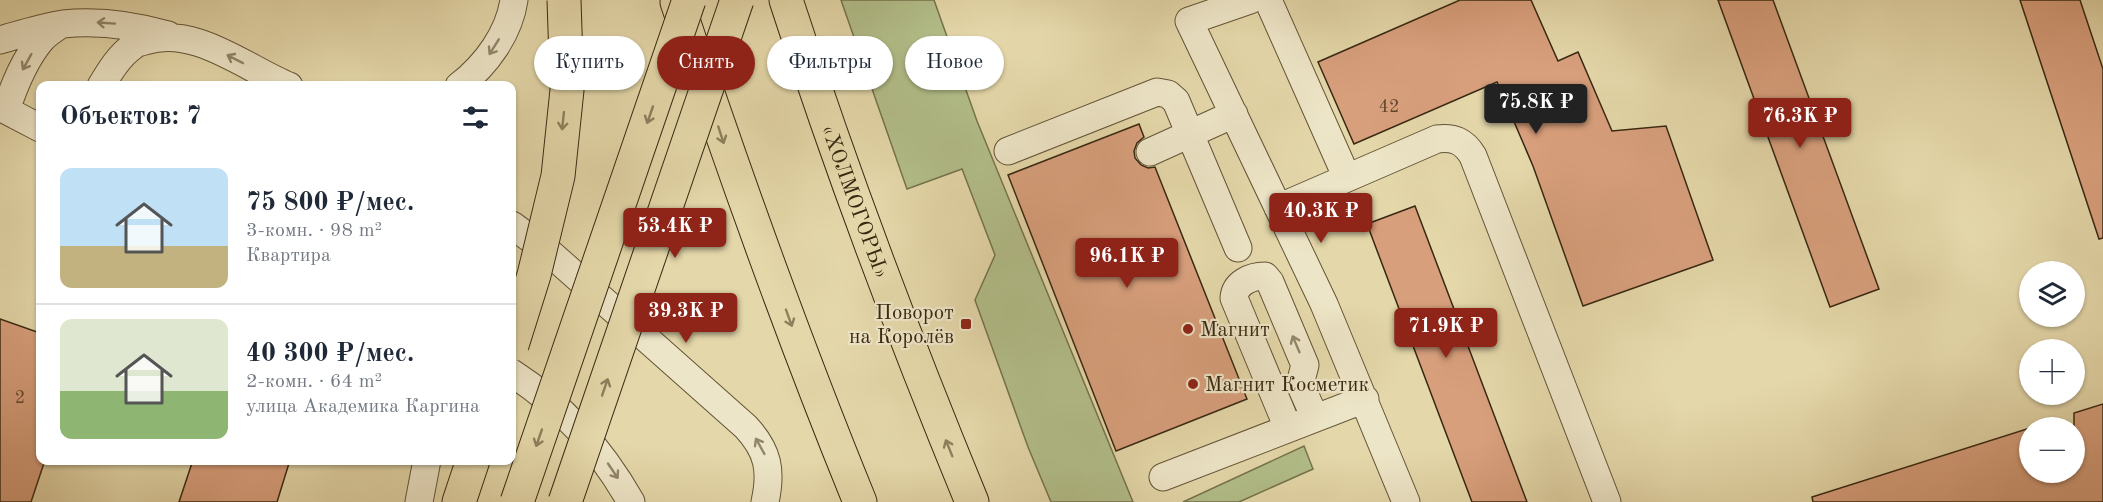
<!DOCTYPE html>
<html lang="ru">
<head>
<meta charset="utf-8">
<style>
	body { margin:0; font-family:"Old Standard TT",serif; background:#f6f6f7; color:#1f2937; height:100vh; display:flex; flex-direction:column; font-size:22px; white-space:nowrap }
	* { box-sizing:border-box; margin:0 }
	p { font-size:20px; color:#747a83 }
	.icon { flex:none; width:33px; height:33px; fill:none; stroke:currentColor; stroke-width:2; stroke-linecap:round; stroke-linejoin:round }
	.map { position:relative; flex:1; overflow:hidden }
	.drawer { position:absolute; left:36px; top:81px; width:480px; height:384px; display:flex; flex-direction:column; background:#fff; border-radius:12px; box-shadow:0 2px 4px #0004 }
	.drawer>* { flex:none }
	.hud { position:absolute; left:534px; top:36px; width:570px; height:54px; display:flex; gap:12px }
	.buttons { position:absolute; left:2019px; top:261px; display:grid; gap:12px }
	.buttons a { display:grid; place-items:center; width:66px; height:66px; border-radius:50%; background:#fff; box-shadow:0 2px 4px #0004; font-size:30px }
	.price { position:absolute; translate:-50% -51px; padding:0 14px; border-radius:6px; background:#8f2418; color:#fff; font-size:20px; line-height:39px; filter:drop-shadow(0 2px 3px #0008) }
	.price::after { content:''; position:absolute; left:50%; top:36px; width:18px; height:14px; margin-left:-9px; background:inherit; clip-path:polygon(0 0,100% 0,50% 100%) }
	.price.on { background:#222; color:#fff }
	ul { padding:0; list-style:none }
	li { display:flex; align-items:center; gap:18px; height:150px; padding:0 24px }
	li+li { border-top:2px solid #e0e1e3 }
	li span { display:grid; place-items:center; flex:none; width:168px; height:120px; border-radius:12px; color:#555 }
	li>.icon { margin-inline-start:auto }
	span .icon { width:72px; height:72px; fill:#fffc; stroke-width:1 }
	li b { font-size:26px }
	h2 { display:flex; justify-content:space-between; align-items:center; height:72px; padding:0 24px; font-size:26px }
	.tag { padding:0 21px; border-radius:27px; background:#fff; box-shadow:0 2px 4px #0004; font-size:21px; line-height:54px }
	.tag.on { background:#8f2418; color:#fff }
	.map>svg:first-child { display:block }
	.green { fill:#b2be89; stroke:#75734d; stroke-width:1.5 }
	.building { fill:#d89f7c; stroke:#382811; stroke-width:1.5 }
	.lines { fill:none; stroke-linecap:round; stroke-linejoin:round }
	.minor-casing { stroke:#635437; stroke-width:29 }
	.major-casing { stroke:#382811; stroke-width:35 }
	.highway-casing { stroke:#382811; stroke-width:35 }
	.minor { stroke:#ede5c7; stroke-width:27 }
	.major { stroke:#e4d7a9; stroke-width:33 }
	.highway { stroke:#e4d7a9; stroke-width:33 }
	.major-bridge-casing { stroke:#382811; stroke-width:35; stroke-linecap:butt }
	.major-bridge { stroke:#e4d7a9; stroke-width:33 }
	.oneway { stroke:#92866c }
	.oneway2 { stroke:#8e805d }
	.poi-dot { fill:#8f2418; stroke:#ede5c7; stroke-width:2 }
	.labels { text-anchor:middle; stroke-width:4.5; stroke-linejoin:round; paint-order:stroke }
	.number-label { font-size:18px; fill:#60462c }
	.street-label { font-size:21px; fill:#382811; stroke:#ede5c7 }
	.poi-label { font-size:21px; fill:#382811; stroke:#ede5c7; text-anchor:start }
</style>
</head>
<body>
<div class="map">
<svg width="2103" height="502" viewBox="0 0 2103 502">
	<rect width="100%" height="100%" fill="#e4d7a9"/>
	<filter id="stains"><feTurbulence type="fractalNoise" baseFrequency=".00333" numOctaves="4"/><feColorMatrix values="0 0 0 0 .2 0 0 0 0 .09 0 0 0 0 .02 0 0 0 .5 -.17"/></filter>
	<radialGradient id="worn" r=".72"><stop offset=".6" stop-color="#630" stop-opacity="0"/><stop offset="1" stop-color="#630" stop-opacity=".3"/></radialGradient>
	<path class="green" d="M841 0H934L977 121 1133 502H1051L1028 447 975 300 995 255 962 169 907 189Z
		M1304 446 1313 469 1239 502H1183Z"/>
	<path class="building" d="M1460 0H1531L1558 61 1578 52 1612 131 1666 126 1713 260 1583 306 1533 166 1497 82 1354 144 1318 62Z
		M1718 0H1773L1879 289 1830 307Z
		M2020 0H2080L2103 69V238L2099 239Z
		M1139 124 1144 137 1137 143 1134 151 1135 158 1141 165 1148 168 1155 167 1247 399 1116 451 1008 175Z
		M1415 206 1527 502H1472L1367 224Z
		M0 319 40 333V460H45L31 502H0Z
		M2103 404V502H1813L1812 497 2030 428V472H2074V413Z
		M193 460H290L277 502H179Z"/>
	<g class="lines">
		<g class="minor-casing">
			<path id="minor" d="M1250 0 1189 21 1324 304 1406 502
				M1268 0 1347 178
				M0 40C21 34 42 27 63 24 100 20 133 25 168 35
				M101 86C110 71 119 56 133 46 136 43 141 42 145 41 195 25 245 68 289 86
				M459 86C486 65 509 34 514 0
				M0 107 40 128
				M6 110C14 86 24 60 41 40 46 34 54 29 60 25
				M1008 151 1157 92 1168 94 1176 101 1238 248
				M1150 152 1234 114
				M1278 208 1437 139C1454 137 1464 141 1473 156L1607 502
				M512 225 551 254 746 427C768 451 772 470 765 502
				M512 373C563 406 601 449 631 502
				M1288 428 1234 298C1235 283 1251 276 1265 276L1270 282 1305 365 1300 384 1315 418
				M1163 477 1365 399
				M419 502 427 460"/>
		</g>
		<g class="major-casing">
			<path id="major" d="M459 502 473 460"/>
		</g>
		<g class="highway-casing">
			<g id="highway">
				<path id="s1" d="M786 0C841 170 904 337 972 502"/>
				<path d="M677 2C733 170 793 338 860 502"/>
			</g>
		</g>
		<use href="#minor" class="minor"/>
		<use href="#major" class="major"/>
		<use href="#highway" class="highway"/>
		<g class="major-bridge-casing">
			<path id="major-bridge" d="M512 345 534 275 558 176 567 90 564 0
				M517 502 689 0
				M565 502 737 0"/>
		</g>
		<use href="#major-bridge" class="major-bridge"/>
	</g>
	<defs><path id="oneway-shaft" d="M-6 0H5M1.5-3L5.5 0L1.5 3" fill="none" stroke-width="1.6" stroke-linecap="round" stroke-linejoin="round" transform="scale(1.5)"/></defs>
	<g class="oneway">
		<use href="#oneway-shaft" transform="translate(106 23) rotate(-176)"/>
		<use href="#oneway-shaft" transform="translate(494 47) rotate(122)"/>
		<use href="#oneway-shaft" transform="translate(235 59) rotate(-153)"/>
		<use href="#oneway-shaft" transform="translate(27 62) rotate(119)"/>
		<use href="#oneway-shaft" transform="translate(1296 344) rotate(-113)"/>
		<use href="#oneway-shaft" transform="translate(760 446) rotate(-119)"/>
		<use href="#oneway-shaft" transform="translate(613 471) rotate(56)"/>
	</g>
	<g class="oneway2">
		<use href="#oneway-shaft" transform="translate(650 115) rotate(109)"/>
		<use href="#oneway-shaft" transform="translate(563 121) rotate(96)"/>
		<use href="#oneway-shaft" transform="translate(721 135) rotate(72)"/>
		<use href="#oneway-shaft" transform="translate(789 318) rotate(70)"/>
		<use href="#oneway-shaft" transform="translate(605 387) rotate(-71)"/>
		<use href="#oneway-shaft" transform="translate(539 438) rotate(109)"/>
		<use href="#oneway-shaft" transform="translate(949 448) rotate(-112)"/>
	</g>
	<g class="poi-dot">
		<rect x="960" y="318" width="12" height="12" rx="3"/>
		<circle cx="1188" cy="329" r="6"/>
		<circle cx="1193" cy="384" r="6"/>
	</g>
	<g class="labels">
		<g class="number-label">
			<text x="1389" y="112">42</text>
			<text x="20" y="403">2</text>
		</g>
		<g class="street-label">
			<text dy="7" stroke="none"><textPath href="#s1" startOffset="213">«ХОЛМОГОРЫ»</textPath></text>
		</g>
		<g class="poi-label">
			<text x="954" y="319" text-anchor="end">Поворот<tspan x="954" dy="24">на Королёв</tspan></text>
			<text x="1200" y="336">Магнит</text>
			<text x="1205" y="391">Магнит Косметик</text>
		</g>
	</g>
	<rect width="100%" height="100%" filter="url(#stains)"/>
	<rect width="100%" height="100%" fill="url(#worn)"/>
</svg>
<div class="buttons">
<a><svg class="icon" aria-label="layers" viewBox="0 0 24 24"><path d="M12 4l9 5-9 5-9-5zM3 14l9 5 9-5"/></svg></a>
<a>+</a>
<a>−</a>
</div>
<b class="price on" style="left:1536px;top:135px">75.8K ₽</b>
<b class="price" style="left:1800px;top:149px">76.3K ₽</b>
<b class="price" style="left:1321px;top:244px">40.3K ₽</b>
<b class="price" style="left:675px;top:259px">53.4K ₽</b>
<b class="price" style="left:1127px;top:289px">96.1K ₽</b>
<b class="price" style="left:686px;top:344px">39.3K ₽</b>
<b class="price" style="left:1446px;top:359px">71.9K ₽</b>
<div class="hud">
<a class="tag">Купить</a>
<a class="tag on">Снять</a>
<a class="tag">Фильтры</a>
<a class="tag">Новое</a>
</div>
<section class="drawer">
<h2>Объектов: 7<svg class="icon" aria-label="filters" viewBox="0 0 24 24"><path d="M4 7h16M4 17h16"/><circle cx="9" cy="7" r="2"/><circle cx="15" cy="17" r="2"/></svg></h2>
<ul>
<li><span style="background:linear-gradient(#bfe0f5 65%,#c2b280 0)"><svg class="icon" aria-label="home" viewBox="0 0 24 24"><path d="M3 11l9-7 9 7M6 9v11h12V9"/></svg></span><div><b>75 800 ₽/мес.</b><p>3-комн. · 98 m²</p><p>Квартира</p></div></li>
<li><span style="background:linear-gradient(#dfe7d0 60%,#8fb573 0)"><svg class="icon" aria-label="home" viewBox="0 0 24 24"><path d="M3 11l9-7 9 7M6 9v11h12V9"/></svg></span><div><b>40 300 ₽/мес.</b><p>2-комн. · 64 m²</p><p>улица Академика Каргина</p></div></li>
</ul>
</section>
</div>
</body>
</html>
